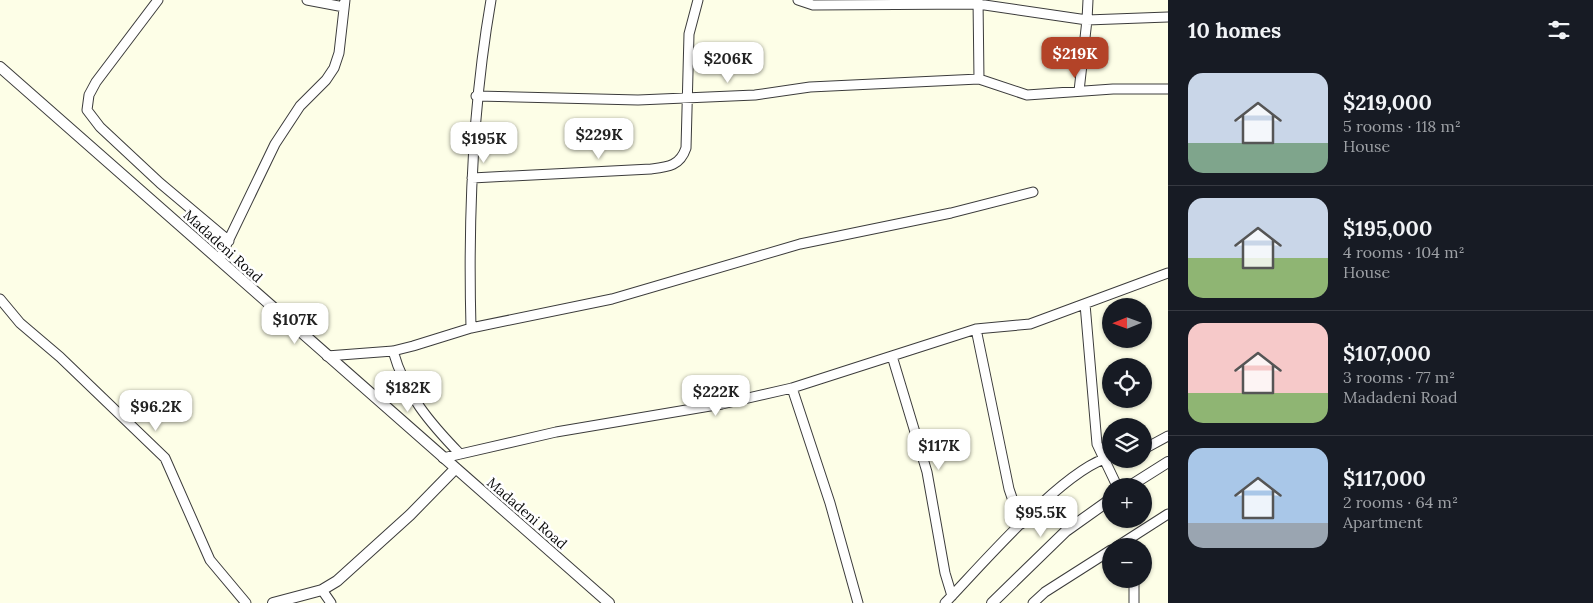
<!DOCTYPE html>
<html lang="en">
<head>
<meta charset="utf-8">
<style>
	body { margin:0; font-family:Lora,serif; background:#242831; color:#f1f3f6; height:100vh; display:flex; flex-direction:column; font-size:19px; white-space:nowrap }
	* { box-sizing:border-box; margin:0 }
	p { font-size:16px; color:#9ea1a6 }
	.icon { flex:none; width:28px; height:28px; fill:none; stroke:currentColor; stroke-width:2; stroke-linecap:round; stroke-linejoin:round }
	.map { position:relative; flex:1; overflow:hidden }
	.panel { display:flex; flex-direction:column; background:#171b24; width:425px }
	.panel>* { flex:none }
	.needle { width:32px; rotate:269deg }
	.fabs { position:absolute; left:1102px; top:298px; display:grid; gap:10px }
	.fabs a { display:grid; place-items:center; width:50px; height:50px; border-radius:50%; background:#171b24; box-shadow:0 1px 4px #0004; font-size:25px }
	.price { position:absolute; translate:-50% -42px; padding:0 11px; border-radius:10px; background:#fff; color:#222; font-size:16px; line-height:32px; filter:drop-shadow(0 1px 2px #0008) }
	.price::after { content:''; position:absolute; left:50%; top:30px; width:15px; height:11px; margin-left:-8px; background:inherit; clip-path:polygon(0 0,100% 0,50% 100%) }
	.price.active { background:#b34328; color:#fff }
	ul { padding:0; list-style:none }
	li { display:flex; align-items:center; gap:15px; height:125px; padding:0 20px }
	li+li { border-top:1px solid #363941 }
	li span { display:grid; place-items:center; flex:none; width:140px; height:100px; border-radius:15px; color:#555 }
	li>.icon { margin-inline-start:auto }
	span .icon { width:60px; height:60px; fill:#fffc; stroke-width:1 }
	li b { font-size:21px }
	h2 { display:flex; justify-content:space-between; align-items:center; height:60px; padding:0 20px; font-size:21px }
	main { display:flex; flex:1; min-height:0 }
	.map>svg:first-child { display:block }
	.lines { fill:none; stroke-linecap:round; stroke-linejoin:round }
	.minor-casing { stroke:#3c3c3c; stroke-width:11 }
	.tertiary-casing { stroke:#3c3c3c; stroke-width:12 }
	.minor { stroke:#fff; stroke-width:9 }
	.tertiary { stroke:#fff; stroke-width:10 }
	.labels { text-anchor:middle; stroke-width:5; stroke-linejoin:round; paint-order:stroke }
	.street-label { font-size:14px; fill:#090909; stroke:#fff }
</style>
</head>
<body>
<main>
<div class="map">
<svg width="1168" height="603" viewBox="0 0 1168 603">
	<rect width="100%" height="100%" fill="#fdfee7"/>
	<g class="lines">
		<g class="minor-casing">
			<path id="minor" d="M158 0 96 82 89 95 87 110 100 127 160 183 229 241
				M307 0 344 7
				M798 0 813 5 978 4 1087 20 1079 91
				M978 0 979 79
				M1088 0 1087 20 1168 17
				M476 96 638 100 755 95 810 87 979 79 1027 95 1113 89H1168
				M472 178 651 169C668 167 680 166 686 148L689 34 698 0
				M219 260 275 144 300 106 326 80 334 68 339 53 345 0
				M0 299 20 323 60 357 165 458 210 560 246 603
				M1085 304 1097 444 1117 486
				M471 328C468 217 472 109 491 0
				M976 329 1009 489 1021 524
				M393 351C405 394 430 423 460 454
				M327 356 393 351 413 346 471 328 612 299 800 244 951 213 1033 192
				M892 356 927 472 945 573 952 596
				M792 388 830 503 858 603
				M1144 449 1168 436
				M443 458 556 432 722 404 792 388 976 329 1030 324 1168 273
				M1118 546 1168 514
				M1134 579V603
				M322 590 331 603
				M945 603C979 568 1066 466 1111 457
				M1033 603 1045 592 1111 550"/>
		</g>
		<g class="tertiary-casing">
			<path id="tertiary" d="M0 67 609 603
				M1130 486 1168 462
				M273 603 322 590 337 581 410 515 455 469
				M992 603 1066 531 1111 499"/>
		</g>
		<use href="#minor" class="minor"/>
		<use href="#tertiary" class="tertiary"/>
	</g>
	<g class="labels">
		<g class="street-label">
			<text transform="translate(223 246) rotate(42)" y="5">Madadeni Road</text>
			<text transform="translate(527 513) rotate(41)" y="5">Madadeni Road</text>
		</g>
	</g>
</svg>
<div class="fabs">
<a><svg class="needle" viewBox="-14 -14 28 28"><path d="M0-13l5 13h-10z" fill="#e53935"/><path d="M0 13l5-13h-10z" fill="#9ea1a6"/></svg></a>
<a><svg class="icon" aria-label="locate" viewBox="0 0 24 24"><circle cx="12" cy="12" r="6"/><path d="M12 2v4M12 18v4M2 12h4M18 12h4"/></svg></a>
<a><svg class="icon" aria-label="layers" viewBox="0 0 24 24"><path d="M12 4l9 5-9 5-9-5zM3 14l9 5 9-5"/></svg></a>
<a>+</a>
<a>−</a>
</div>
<b class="price active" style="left:1075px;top:79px">$219K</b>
<b class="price" style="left:728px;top:84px">$206K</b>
<b class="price" style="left:599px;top:160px">$229K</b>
<b class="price" style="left:484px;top:164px">$195K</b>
<b class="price" style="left:295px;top:345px">$107K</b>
<b class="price" style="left:408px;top:413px">$182K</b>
<b class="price" style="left:716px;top:417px">$222K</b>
<b class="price" style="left:156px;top:432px">$96.2K</b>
<b class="price" style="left:939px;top:471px">$117K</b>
<b class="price" style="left:1041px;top:538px">$95.5K</b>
</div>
<section class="panel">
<h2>10 homes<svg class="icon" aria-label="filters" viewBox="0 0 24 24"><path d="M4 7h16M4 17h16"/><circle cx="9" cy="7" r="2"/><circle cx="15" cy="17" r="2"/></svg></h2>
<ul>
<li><span style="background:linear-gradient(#c9d6e8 70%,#7fa58c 0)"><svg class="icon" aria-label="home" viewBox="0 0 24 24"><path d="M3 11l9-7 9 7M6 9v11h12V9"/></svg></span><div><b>$219,000</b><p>5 rooms · 118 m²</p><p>House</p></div></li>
<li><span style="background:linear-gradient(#c9d6e8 60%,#8fb573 0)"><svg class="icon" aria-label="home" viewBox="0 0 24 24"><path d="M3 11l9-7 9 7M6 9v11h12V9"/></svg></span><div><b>$195,000</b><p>4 rooms · 104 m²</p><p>House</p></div></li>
<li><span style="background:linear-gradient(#f6c9c9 70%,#8fb573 0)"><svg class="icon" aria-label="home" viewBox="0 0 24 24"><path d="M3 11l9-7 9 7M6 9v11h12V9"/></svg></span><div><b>$107,000</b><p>3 rooms · 77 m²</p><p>Madadeni Road</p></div></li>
<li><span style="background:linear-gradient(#a9c7e8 75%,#9aa5b1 0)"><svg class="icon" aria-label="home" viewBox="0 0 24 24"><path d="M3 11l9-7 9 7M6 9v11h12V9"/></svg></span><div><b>$117,000</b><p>2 rooms · 64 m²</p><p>Apartment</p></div></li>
</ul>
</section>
</main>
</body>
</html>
